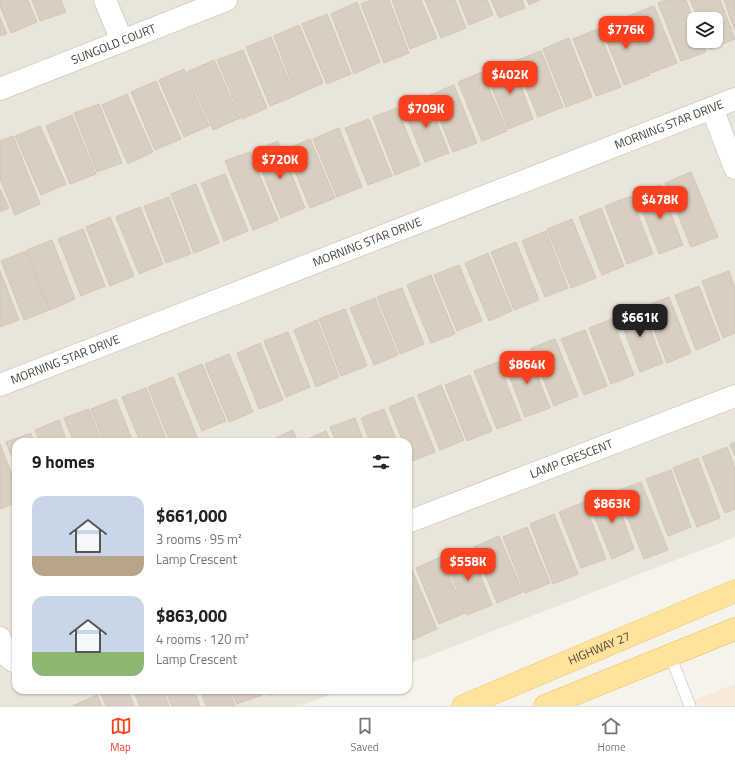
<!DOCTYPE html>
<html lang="en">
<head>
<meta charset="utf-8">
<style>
	body { margin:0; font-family:"Titillium Web",sans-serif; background:#f2f2f2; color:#222; height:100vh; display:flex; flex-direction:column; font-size:15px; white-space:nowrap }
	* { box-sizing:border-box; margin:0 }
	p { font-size:13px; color:#767676 }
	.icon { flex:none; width:22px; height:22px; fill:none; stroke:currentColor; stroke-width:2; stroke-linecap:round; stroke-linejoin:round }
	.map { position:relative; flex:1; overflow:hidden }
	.sheet { position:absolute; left:12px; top:438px; width:400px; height:256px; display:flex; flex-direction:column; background:#fff; border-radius:12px; box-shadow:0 1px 3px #0004 }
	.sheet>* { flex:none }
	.buttons { position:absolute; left:687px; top:12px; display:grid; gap:8px }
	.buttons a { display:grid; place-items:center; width:36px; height:36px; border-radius:8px; background:#fff; box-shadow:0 1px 3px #0004; font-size:20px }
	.price { position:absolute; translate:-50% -34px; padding:0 9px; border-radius:8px; background:#fc3f1d; color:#fff; font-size:13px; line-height:26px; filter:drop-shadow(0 1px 2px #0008) }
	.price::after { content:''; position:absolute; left:50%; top:24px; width:12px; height:9px; margin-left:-6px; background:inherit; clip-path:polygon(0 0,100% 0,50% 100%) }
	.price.active { background:#222; color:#fff }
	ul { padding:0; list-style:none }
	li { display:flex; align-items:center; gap:12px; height:100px; padding:0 20px }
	li span { display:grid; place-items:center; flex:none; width:112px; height:80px; border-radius:12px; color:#555 }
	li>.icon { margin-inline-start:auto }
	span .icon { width:48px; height:48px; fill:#fffc; stroke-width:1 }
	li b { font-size:17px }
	h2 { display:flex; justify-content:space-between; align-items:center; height:48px; padding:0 20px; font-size:17px }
	.tab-bar { display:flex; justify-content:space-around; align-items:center; height:56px; border-top:1px solid #e0e0e0; background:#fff; font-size:11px; color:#767676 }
	.tab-bar a { display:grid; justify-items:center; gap:2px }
	.tab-bar .active { color:#fc3f1d }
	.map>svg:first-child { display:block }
	.residential { fill:#eae5da; fill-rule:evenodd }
	.commercial { fill:#f7ead8 }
	.building { fill:#d8cfc1; stroke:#d3c7b4 }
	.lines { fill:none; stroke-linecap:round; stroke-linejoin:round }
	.service-casing { stroke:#c2bbae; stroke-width:12 }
	.minor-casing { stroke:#c2bbae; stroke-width:23 }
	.primary-casing { stroke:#e6c16a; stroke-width:23 }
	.service { stroke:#fff; stroke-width:11 }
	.minor { stroke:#fff; stroke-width:22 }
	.primary { stroke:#ffe39c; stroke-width:22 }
	.labels { text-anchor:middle; stroke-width:4; stroke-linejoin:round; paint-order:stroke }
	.street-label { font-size:12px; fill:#4b4439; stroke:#fff }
</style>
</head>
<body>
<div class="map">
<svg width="735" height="706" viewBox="0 0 735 706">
	<rect width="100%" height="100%" fill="#f6f3ec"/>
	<path class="residential" d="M0 0H735V537L408 664V442H16V690H342L301 706H0ZM694 19H716V41H694Z"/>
	<path class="commercial" d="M735 684V706H679Z"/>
	<path class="building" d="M0 0H28L37 22 11 33 0 6Z
		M32 0H61L66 12 40 21Z
		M371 0H389L409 53 384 63 361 4Z
		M392 0H421L437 38 410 49Z
		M425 0H455L466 28 441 38Z
		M459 0H487L493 15 469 25Z
		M491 0H522L525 8 499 18Z
		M527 0H540L529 5Z
		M666 0H686L694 21V41H702L706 52 681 61 658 3Z
		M690 0H720L735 39 710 49 707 41H716V19H698Z
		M724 0H735V31Z
		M357 2 380 62 354 74 331 14Z
		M654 6 677 63 651 73 628 16Z
		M327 14 351 74 327 84 302 24Z
		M627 16 650 75 624 85 601 26Z
		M0 17 7 34 0 36Z
		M299 25 323 83 296 95 274 36Z
		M598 29 621 87 596 96 573 39Z
		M271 37 295 96 270 106 246 47Z
		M569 38 592 97 566 107 543 49Z
		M243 50 267 108 242 119 217 60Z
		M541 51 563 107 538 117 515 61Z
		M214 60 240 118 213 130 187 72Z
		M512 62 533 119 508 129 486 72Z
		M184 69 209 126 184 137 159 80Z
		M482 72 507 131 482 141 458 82Z
		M156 81 181 139 155 150 131 92Z
		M454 85 477 143 453 152 430 95Z
		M127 94 153 152 128 164 102 105Z
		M426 95 449 153 425 162 402 105Z
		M99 104 122 163 97 172 74 113Z
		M397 108 420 165 395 175 373 117Z
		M72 115 96 174 70 184 46 126Z
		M369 119 392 176 368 185 345 128Z
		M40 126 66 184 41 195 15 136Z
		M339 128 362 187 337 197 313 139Z
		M13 136 40 204 15 215 0 179V141Z
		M310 139 335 198 310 208 286 149Z
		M278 141 305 208 281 218 254 151Z
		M250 152 278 220 253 230 225 161Z
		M691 172 718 237 691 247 665 183Z
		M225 174 248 231 224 241 201 183Z
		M196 184 219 243 194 253 171 194Z
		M660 185 683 245 659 254 636 194Z
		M0 189 9 208 0 212Z
		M631 196 653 254 627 264 605 206Z
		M169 197 191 254 166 263 144 206Z
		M140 207 163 264 139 274 116 217Z
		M601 208 624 266 602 275 579 217Z
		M110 217 134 276 110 286 86 227Z
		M572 219 596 278 571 288 547 229Z
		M83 229 105 286 81 296 58 239Z
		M546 231 568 288 545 297 522 241Z
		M52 240 75 299 50 310 27 250Z
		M516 242 539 300 514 310 491 252Z
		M26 251 49 310 24 320 1 261Z
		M488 253 512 311 489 321 465 263Z
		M459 265 482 321 457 331 434 275Z
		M0 271 19 320 0 327Z
		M729 271 735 288V333L723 338 702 281Z
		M431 275 455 334 431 343 407 285Z
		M699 286 720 340 696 350 675 295Z
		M402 288 424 344 400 354 377 297Z
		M669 297 691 353 667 363 645 306Z
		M375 298 398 355 374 365 350 308Z
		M641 305 663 363 640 372 618 314Z
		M345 309 367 366 341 376 319 319Z
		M612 319 634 375 611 384 589 328Z
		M317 320 339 377 316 387 294 330Z
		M585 330 607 386 584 395 561 339Z
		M288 332 310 387 286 397 264 341Z
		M555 339 578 396 554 406 531 348Z
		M260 343 283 400 259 409 237 353Z
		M528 352 550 408 525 417 504 362Z
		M229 354 253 412 229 422 205 364Z
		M498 362 521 420 497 429 474 371Z
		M202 364 226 421 202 431 178 374Z
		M470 375 492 431 467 441 445 385Z
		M173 377 199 442H170L148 387Z
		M441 385 464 440 440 450 418 395Z
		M146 388 167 442H140L122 397Z
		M413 397 435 452 410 462 408 456V442H403L389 407Z
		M116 399 133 442H104L91 409Z
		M89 409 102 442H74L64 418Z
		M384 409 397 442H370L361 418Z
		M355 418 364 442H336L330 427Z
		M59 420 67 442H40L35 430Z
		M293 430 298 442H272L271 440Z
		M326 431 331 442H303V441Z
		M31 433 34 442H16V467L6 442Z
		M735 442V456L730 444Z
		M0 444 16 485V503L0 509Z
		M727 447 735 468V509L725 513 702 457Z
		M698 458 720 518 697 527 673 468Z
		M671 470 691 527 668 536 646 479Z
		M641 482 668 550 644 559 617 491Z
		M613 490 634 549 612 559 588 501Z
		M584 502 606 559 581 568 559 512Z
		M554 514 578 574 553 584 530 524Z
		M527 527 550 583 525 593 503 537Z
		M499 536 523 592 497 603 474 547Z
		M470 549 492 605 467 615 445 559Z
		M441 557 465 613 439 624 416 568Z
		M412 570 437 629 412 640 408 629V572Z
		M408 638 412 649 408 650Z
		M105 690H128L134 706H106L100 692Z
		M133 690H163L169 706H140Z
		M165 690H194L200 706H172Z
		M200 690H229L235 705 232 706H206Z
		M231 690H260L262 695 237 704Z
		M267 690H282L269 695Z
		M97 695 102 706H72Z"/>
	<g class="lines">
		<g class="service-casing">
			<path id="service" d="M670 655 690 706"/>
		</g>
		<g class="minor-casing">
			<g id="minor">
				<path d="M105 0 122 41"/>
				<path id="s1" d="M0 89 226 0"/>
				<path d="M712 108 735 168"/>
				<path id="s2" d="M0 385 735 99"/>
				<path id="s3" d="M408 522 735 396"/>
				<path d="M0 638C3 648 5 658 16 662"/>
			</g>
		</g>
		<g class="primary-casing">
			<g id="primary">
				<path id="s4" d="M463 706 735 591"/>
				<path d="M545 706 735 629"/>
			</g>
		</g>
		<use href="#service" class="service"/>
		<use href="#minor" class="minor"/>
		<use href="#primary" class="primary"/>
	</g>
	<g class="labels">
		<g class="street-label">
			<text dy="4" stroke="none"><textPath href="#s1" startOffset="122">SUNGOLD COURT</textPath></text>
			<text dy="4" stroke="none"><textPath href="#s2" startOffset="718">MORNING STAR DRIVE</textPath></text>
			<text dy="4" stroke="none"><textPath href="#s2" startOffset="394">MORNING STAR DRIVE</textPath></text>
			<text dy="4" stroke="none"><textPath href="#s2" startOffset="70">MORNING STAR DRIVE</textPath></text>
			<text dy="4" stroke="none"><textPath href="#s3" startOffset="175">LAMP CRESCENT</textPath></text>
			<text dy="4" stroke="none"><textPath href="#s4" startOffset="148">HIGHWAY 27</textPath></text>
		</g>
	</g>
</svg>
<div class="buttons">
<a><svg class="icon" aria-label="layers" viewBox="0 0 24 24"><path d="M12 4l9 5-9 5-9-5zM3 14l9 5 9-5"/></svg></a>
</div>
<b class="price" style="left:626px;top:50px">$776K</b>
<b class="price" style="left:510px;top:95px">$402K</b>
<b class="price" style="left:426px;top:129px">$709K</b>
<b class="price" style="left:280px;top:180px">$720K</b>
<b class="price" style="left:660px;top:220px">$478K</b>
<b class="price active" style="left:640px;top:338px">$661K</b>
<b class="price" style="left:527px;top:385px">$864K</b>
<b class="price" style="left:612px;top:524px">$863K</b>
<b class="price" style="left:468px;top:582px">$558K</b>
<section class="sheet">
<h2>9 homes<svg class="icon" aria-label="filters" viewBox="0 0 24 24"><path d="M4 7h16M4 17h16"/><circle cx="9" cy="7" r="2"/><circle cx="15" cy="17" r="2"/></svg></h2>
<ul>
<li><span style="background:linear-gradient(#c9d6e8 75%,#b9a48a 0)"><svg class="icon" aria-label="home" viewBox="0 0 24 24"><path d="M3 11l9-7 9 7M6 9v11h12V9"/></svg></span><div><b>$661,000</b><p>3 rooms · 95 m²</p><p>Lamp Crescent</p></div></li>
<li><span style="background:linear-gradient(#c9d6e8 70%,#8fb573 0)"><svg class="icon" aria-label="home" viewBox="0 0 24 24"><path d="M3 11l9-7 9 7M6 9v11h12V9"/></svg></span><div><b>$863,000</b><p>4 rooms · 120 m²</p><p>Lamp Crescent</p></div></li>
</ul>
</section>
</div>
<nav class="tab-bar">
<a class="active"><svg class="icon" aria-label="map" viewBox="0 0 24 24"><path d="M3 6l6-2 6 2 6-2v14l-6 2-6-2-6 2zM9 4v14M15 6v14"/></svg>Map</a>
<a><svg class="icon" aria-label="saved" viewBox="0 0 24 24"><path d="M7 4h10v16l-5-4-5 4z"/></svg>Saved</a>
<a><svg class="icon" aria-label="home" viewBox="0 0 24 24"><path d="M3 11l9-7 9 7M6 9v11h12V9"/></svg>Home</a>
</nav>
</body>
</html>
